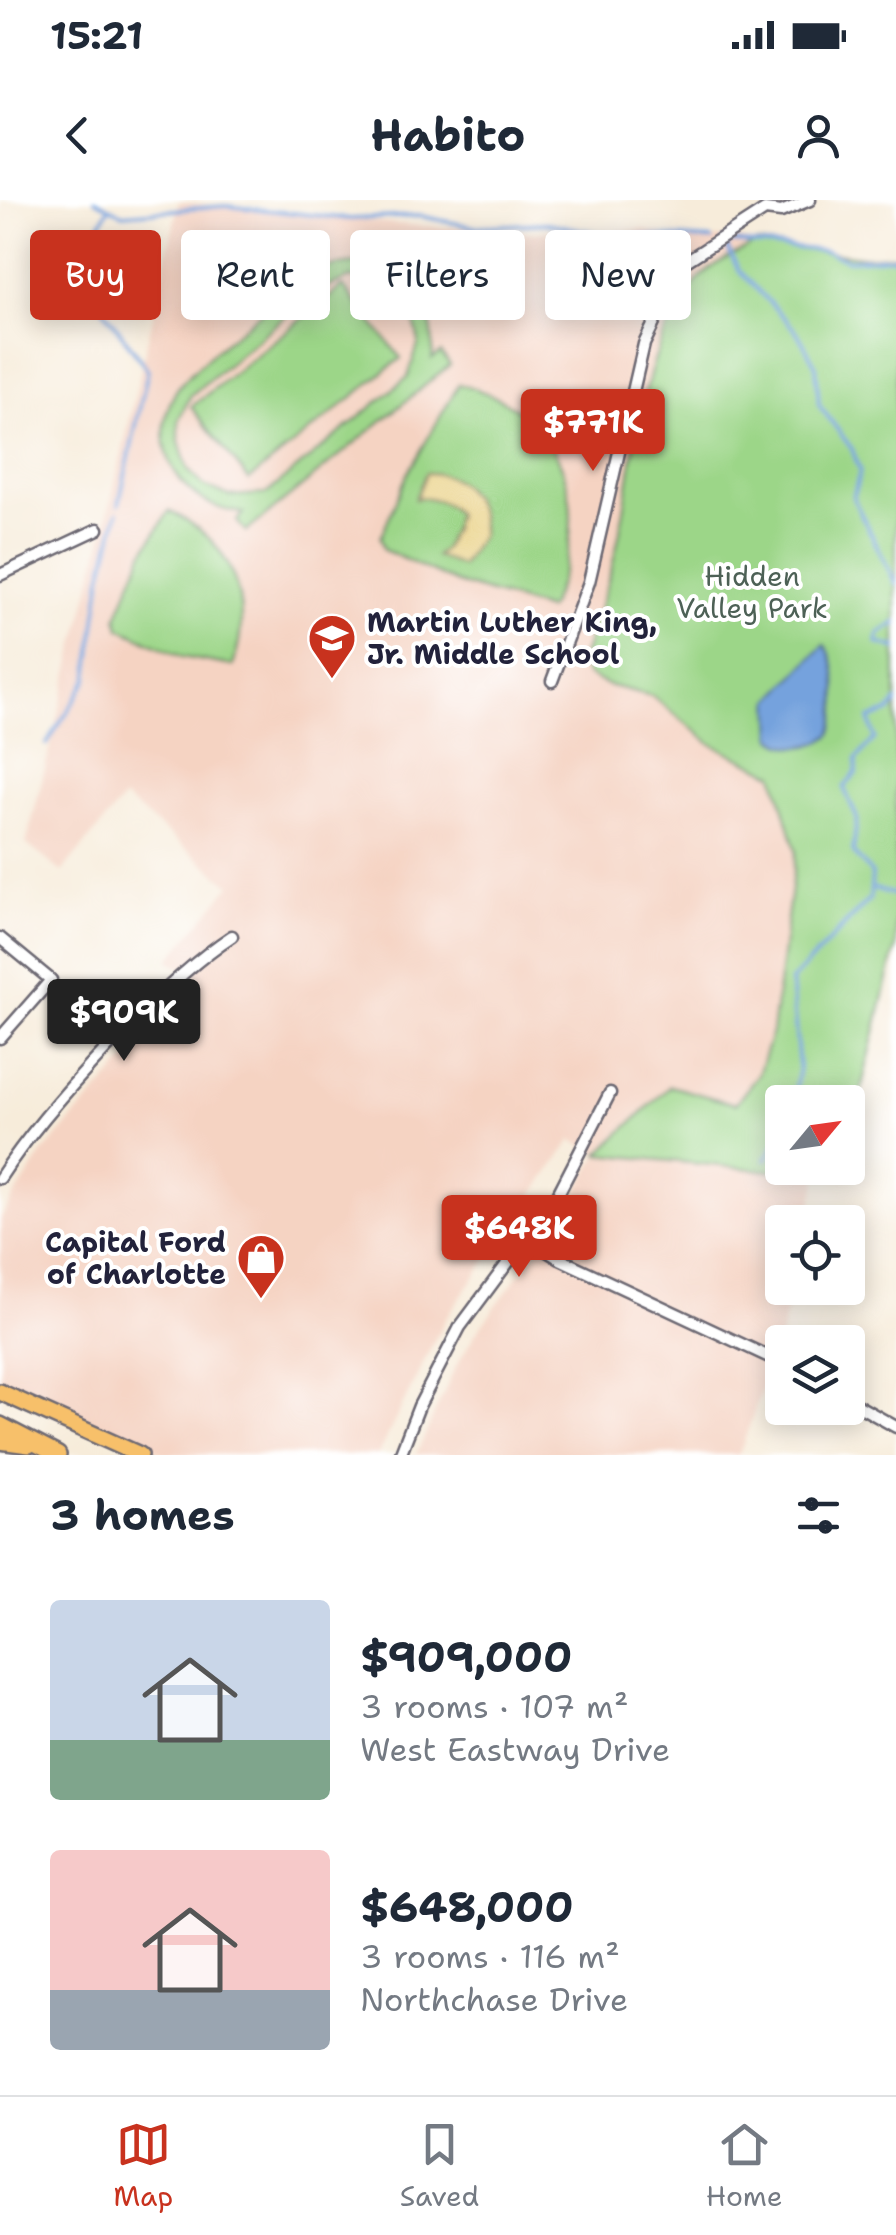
<!DOCTYPE html>
<html lang="en">
<head>
<meta charset="utf-8">
<style>
	body { margin:0; font-family:"Shantell Sans",sans-serif; background:#f6f6f7; color:#1f2937; height:100vh; display:flex; flex-direction:column; font-size:38px; white-space:nowrap }
	* { box-sizing:border-box; margin:0 }
	p { font-size:32px; color:#747a83 }
	.icon { flex:none; width:55px; height:55px; fill:none; stroke:currentColor; stroke-width:2; stroke-linecap:round; stroke-linejoin:round }
	.map { position:relative; height:1255px; overflow:hidden }
	.side { display:flex; flex-direction:column; background:#fff; flex:1 }
	.side>* { flex:none }
	.banner { position:absolute; left:30px; top:30px; width:838px; height:90px; display:flex; gap:20px }
	.needle { width:65px; rotate:61deg }
	.controls { position:absolute; left:765px; top:885px; display:grid; gap:20px }
	.controls a { display:grid; place-items:center; width:100px; height:100px; border-radius:10px; background:#fff; box-shadow:0 5px 25px #0003; font-size:50px }
	.price { position:absolute; translate:-50% -85px; padding:0 22px; border-radius:10px; background:#c8321e; color:#fff; font-size:32px; line-height:65px; filter:drop-shadow(0 2px 5px #0008) }
	.price::after { content:''; position:absolute; left:50%; top:60px; width:30px; height:22px; margin-left:-15px; background:inherit; clip-path:polygon(0 0,100% 0,50% 100%) }
	.price.active { background:#222; color:#fff }
	ul { padding:0; list-style:none }
	li { display:flex; align-items:center; gap:30px; height:250px; padding:0 50px }
	li span { display:grid; place-items:center; flex:none; width:280px; height:200px; border-radius:10px; color:#555 }
	li>.icon { margin-inline-start:auto }
	span .icon { width:120px; height:120px; fill:#fffc; stroke-width:1 }
	li b { font-size:42px }
	h2 { display:flex; justify-content:space-between; align-items:center; height:120px; padding:0 50px; font-size:42px }
	.chip { padding:0 35px; border-radius:10px; background:#fff; box-shadow:0 5px 25px #0003; font-size:35px; line-height:90px }
	.chip.active { background:#c8321e; color:#fff }
	.status { display:flex; justify-content:space-between; align-items:center; height:70px; padding:0 50px; background:#fff; direction:ltr }
	.status svg { height:28px; fill:currentColor }
	header { display:flex; justify-content:space-between; align-items:center; height:130px; padding:0 50px; background:#fff; font-size:45px; font-weight:700 }
	.menu { display:flex; justify-content:space-around; align-items:center; height:140px; border-top:2px solid #e0e1e3; background:#fff; font-size:28px; color:#747a83 }
	.menu a { display:grid; justify-items:center; gap:5px }
	.menu .active { color:#c8321e }
	.map>svg:first-child { display:block }
	.built { fill:#f5d3c2 }
	.green { fill:#9cd688; stroke:#5f7c62; stroke-width:2.5; fill-rule:evenodd }
	.sand { fill:#eeda9e; stroke:#887e6c; stroke-width:2.5 }
	.water { fill:#74a2dd; stroke:#4b628c; stroke-width:2.5 }
	.lines { fill:none; stroke-linecap:round; stroke-linejoin:round }
	.stream { stroke:#74a2dd; stroke-width:4 }
	.street-casing { stroke:#6d6973; stroke-width:15 }
	.primary-casing { stroke:#6d6973; stroke-width:20 }
	.street { stroke:#fff; stroke-width:10 }
	.primary { stroke:#f7c06b; stroke-width:15 }
	.labels { text-anchor:middle; stroke-width:8; stroke-linejoin:round; paint-order:stroke }
	.park-label { font-size:28px; fill:#4d6156; stroke:#fff }
	.poi-label { font-size:28px; font-weight:bold; fill:#22223b; stroke:#fff; text-anchor:start }
</style>
</head>
<body>
<div class="status"><b>15:21</b><svg viewBox="0 0 49 12"><path d="M0 12V9h3v3zM5 12V6h3v6zM10 12V3h3v9zM15 12V0h3v12zM26 1h20v11H26zM47 4h2v5h-2z"/></svg></div>
<header><svg class="icon" aria-label="back" viewBox="0 0 24 24"><path d="M15 5l-7 7 7 7"/></svg>Habito<svg class="icon" aria-label="person" viewBox="0 0 24 24"><circle cx="12" cy="8" r="4"/><path d="M4 21q1-7 8-7t8 7"/></svg></header>
<div class="map">
<svg width="896" height="1255" viewBox="0 0 896 1255">
	<rect width="100%" height="100%" fill="#fff"/>
	<filter id="ink" filterUnits="userSpaceOnUse"><feTurbulence type="fractalNoise" baseFrequency=".01" numOctaves="2"/><feDisplacementMap in="SourceGraphic" scale="20" xChannelSelector="R" yChannelSelector="G"/><feConvolveMatrix kernelMatrix="1 2 1 2 8 2 1 2 1" color-interpolation-filters="sRGB"/></filter>
	<filter id="wash" filterUnits="userSpaceOnUse"><feTurbulence type="fractalNoise" baseFrequency=".0048" numOctaves="4" result="noise"/><feDisplacementMap in="SourceGraphic" scale="40" xChannelSelector="R" yChannelSelector="G"/><feGaussianBlur stdDeviation="2.25" result="paint"/><feColorMatrix in="noise" values="0 0 0 0 0 0 0 0 0 0 0 0 0 0 0 0 0 1.4 0 .05"/><feComposite in="paint" operator="in"/></filter>
	<g filter="url(#wash)">
		<rect width="100%" height="100%" fill="#f7ecda"/>
		<path class="built" d="M179 2 409 25 538 33 577 28 603 34 643 29 682 41 732 37 756 43 716 64 581 462 607 485 652 496 713 545 774 574 796 651 772 833 758 875 735 904 600 953 819 975 807 1022H782V1088H792L779 1141 739 1255H416L455 1168 475 1134 564 1014 599 954 572 940 445 1119 378 1255H166L0 1179V1019L44 951 200 779 169 760 231 685 124 598 62 672 26 644 102 340Z"/>
		<path class="green" d="M80 28 87 42 61 54 54 40Z
			M756 43 867 57 896 55V746L848 944V902H782V968H838L834 977 599 954 670 886 735 904 758 875 772 832 796 651 774 574 713 545 652 496 607 485 587 475 581 462C591 430 604 398 612 366 637 274 632 164 693 86 709 65 733 55 756 43Z
			M356 63C409 67 438 108 432 159L441 153 450 165 246 332 237 321 244 313C183 309 143 247 176 191 190 167 292 86 318 72 330 66 342 64 356 63ZM350 78 387 85 412 112 419 142 408 177 266 294 229 296 204 286 188 270 179 242V219L191 195 313 93Z
			M343 86 401 158 249 280 191 207Z
			M459 184C572 213 595 314 548 410L457 383 384 350 380 338 407 275Z
			M169 311C233 340 254 402 233 466L182 457 120 428 117 417 143 353Z"/>
		<path class="sand" d="M426 273C462 272 483 302 481 336L461 366 436 356 444 349 457 316C451 303 429 295 415 299Z"/>
		<path class="water" d="M824 445C840 461 839 514 831 535 815 548 788 552 773 537L771 500Z"/>
		<g class="lines">
			<path class="stream" d="M95 0 123 14 226 6 350 19 420 16 474 27 548 23 597 33 712 40
				M722 41 826 51 848 60 896 57
				M724 41 738 69 797 132 816 166 819 205 852 249 860 271 853 298 896 384
				M84 67 92 39 108 10
				M83 81 148 170 119 304
				M896 423 879 434 877 443 896 448
				M47 544 88 479 102 377 118 312
				M871 688 896 695
				M793 902 799 867 791 781 870 699 872 674 853 652 857 618 844 588 856 573 857 559 875 538 869 519 889 512 896 502
				M766 959 782 933"/>
		</g>
	</g>
	<g filter="url(#ink)">
		<g class="lines">
			<g class="street-casing">
				<path id="street" d="M765 10 781 12 810 0
					M0 375 98 329
					M552 481 589 382 644 144 683 63 765 10
					M0 738 51 780 0 838
					M0 978C46 907 162 782 232 736
					M526 1038 560 1059 782 1163
					M848 1200 896 1227
					M400 1255 419 1206 460 1127 556 998 610 893"/>
			</g>
			<g class="primary-casing">
				<path id="primary" d="M0 1192 140 1255
					M0 1225 58 1255
					M0 1241 29 1245"/>
			</g>
			<use href="#street" class="street"/>
			<use href="#primary" class="primary"/>
		</g>
	</g>
	<defs>
		<g id="school-pin" transform="scale(2.5)"><path d="M0 17L-7.5 6A9.5 9.5 0 1 1 7.5 6Z" fill="#c8321e" stroke="#fff"/><path d="M0-5L7-2L0 1L-7-2ZM-4 1L0 2.5L4 1V4Q0 6-4 4Z" fill="#fff"/></g>
		<g id="shop-pin" transform="scale(2.5)"><path d="M0 17L-7.5 6A9.5 9.5 0 1 1 7.5 6Z" fill="#c8321e" stroke="#fff"/><path d="M-5-2.5h2.3a2.7 3.5 0 0 1 5.4 0H5L5.5 6h-11ZM-1.5-2.5h3a1.5 2.3 0 0 0-3 0Z" fill="#fff"/></g>
	</defs>
	<g fill-rule="evenodd">
		<use href="#school-pin" x="332" y="438"/>
		<use href="#shop-pin" x="261" y="1058"/>
	</g>
	<g class="labels">
		<g class="park-label">
			<text x="752" y="386">Hidden<tspan x="752" dy="32">Valley Park</tspan></text>
		</g>
		<g class="poi-label">
			<text x="367" y="432">Martin Luther King,<tspan x="367" dy="32">Jr. Middle School</tspan></text>
			<text x="226" y="1052" text-anchor="end">Capital Ford<tspan x="226" dy="32">of Charlotte</tspan></text>
		</g>
	</g>
</svg>
<div class="controls">
<a><svg class="needle" viewBox="-14 -14 28 28"><path d="M0-13l5 13h-10z" fill="#e53935"/><path d="M0 13l5-13h-10z" fill="#747a83"/></svg></a>
<a><svg class="icon" aria-label="locate" viewBox="0 0 24 24"><circle cx="12" cy="12" r="6"/><path d="M12 2v4M12 18v4M2 12h4M18 12h4"/></svg></a>
<a><svg class="icon" aria-label="layers" viewBox="0 0 24 24"><path d="M12 4l9 5-9 5-9-5zM3 14l9 5 9-5"/></svg></a>
</div>
<b class="price" style="left:593px;top:274px">$771K</b>
<b class="price active" style="left:124px;top:864px">$909K</b>
<b class="price" style="left:519px;top:1080px">$648K</b>
<div class="banner">
<a class="chip active">Buy</a>
<a class="chip">Rent</a>
<a class="chip">Filters</a>
<a class="chip">New</a>
</div>
</div>
<section class="side">
<h2>3 homes<svg class="icon" aria-label="filters" viewBox="0 0 24 24"><path d="M4 7h16M4 17h16"/><circle cx="9" cy="7" r="2"/><circle cx="15" cy="17" r="2"/></svg></h2>
<ul>
<li><span style="background:linear-gradient(#c9d6e8 70%,#7fa58c 0)"><svg class="icon" aria-label="home" viewBox="0 0 24 24"><path d="M3 11l9-7 9 7M6 9v11h12V9"/></svg></span><div><b>$909,000</b><p>3 rooms · 107 m²</p><p>West Eastway Drive</p></div></li>
<li><span style="background:linear-gradient(#f6c9c9 70%,#9aa5b1 0)"><svg class="icon" aria-label="home" viewBox="0 0 24 24"><path d="M3 11l9-7 9 7M6 9v11h12V9"/></svg></span><div><b>$648,000</b><p>3 rooms · 116 m²</p><p>Northchase Drive</p></div></li>
</ul>
</section>
<nav class="menu">
<a class="active"><svg class="icon" aria-label="map" viewBox="0 0 24 24"><path d="M3 6l6-2 6 2 6-2v14l-6 2-6-2-6 2zM9 4v14M15 6v14"/></svg>Map</a>
<a><svg class="icon" aria-label="saved" viewBox="0 0 24 24"><path d="M7 4h10v16l-5-4-5 4z"/></svg>Saved</a>
<a><svg class="icon" aria-label="home" viewBox="0 0 24 24"><path d="M3 11l9-7 9 7M6 9v11h12V9"/></svg>Home</a>
</nav>
</body>
</html>
